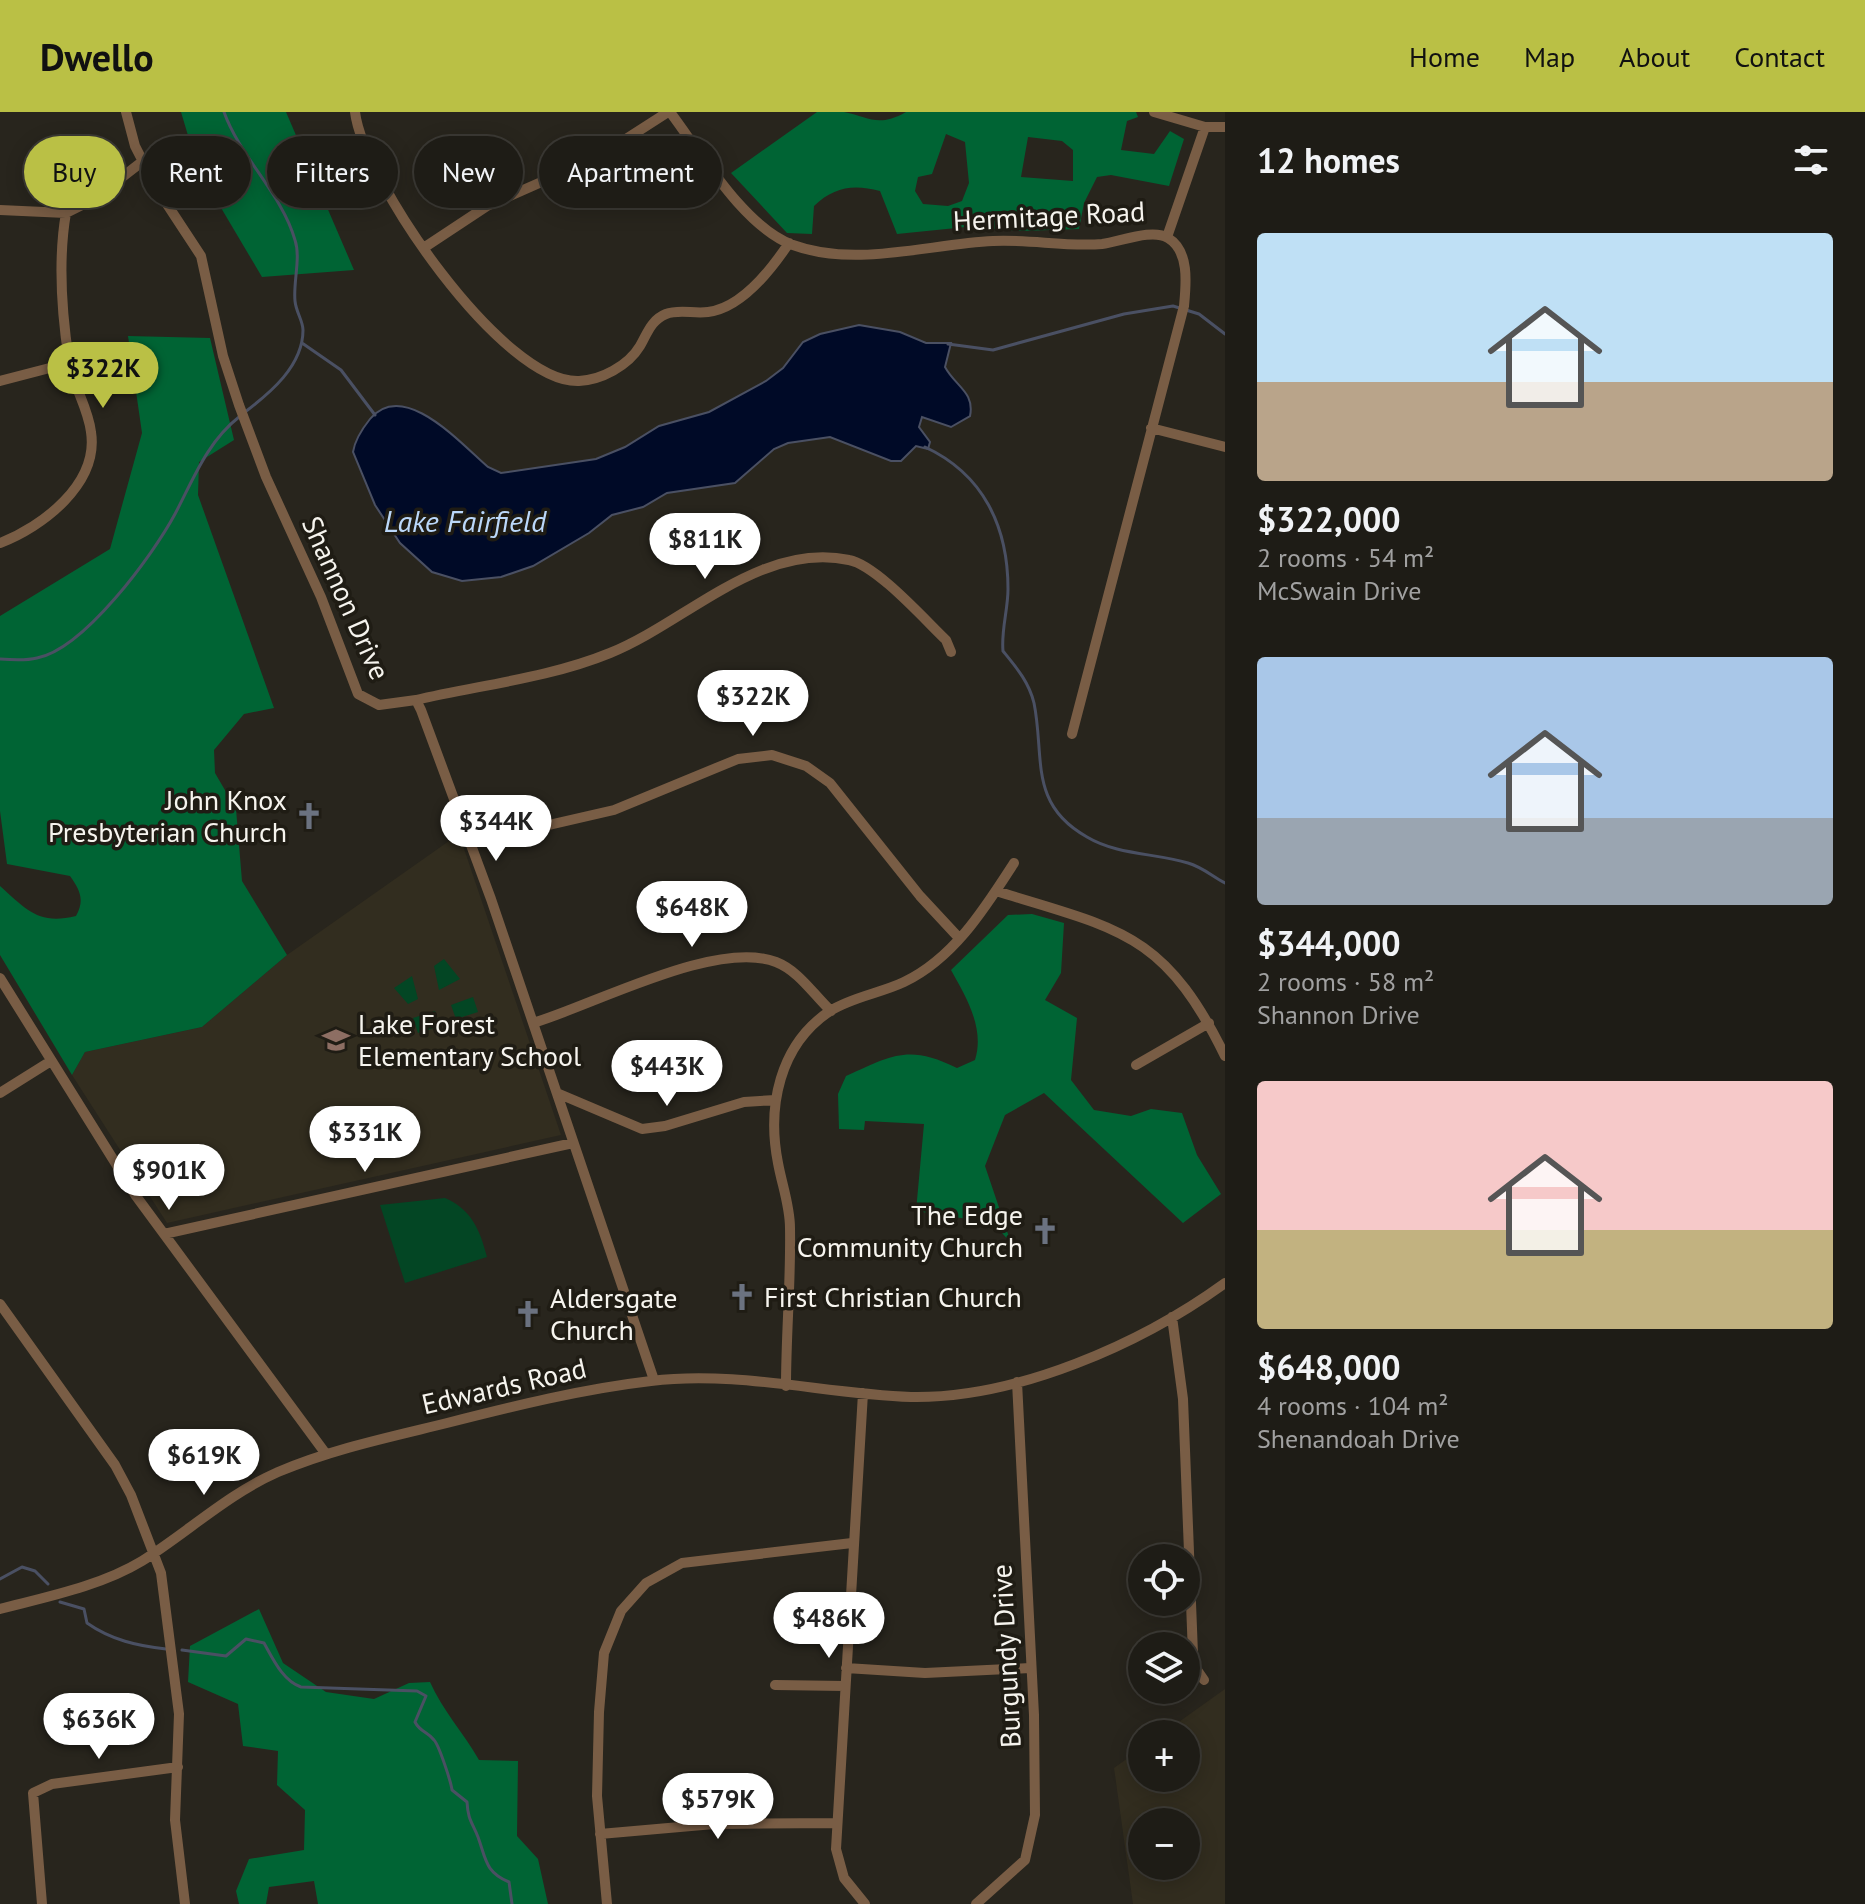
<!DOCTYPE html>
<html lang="en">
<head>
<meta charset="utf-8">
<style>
	body { margin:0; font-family:"PT Sans",sans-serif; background:#2b2923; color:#f1f3f6; height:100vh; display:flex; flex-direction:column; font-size:30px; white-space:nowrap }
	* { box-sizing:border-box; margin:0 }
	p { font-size:26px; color:#a1a1a1 }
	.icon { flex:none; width:44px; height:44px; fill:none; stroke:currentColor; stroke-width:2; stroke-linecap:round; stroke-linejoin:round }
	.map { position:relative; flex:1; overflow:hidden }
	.side { display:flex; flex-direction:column; background:#1e1c16; width:640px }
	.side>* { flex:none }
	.hud { position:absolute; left:24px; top:24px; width:760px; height:72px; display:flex; gap:16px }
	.tools { position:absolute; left:1128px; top:1432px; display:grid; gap:16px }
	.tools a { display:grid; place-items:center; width:72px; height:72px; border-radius:50%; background:#1e1c16; box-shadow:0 4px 20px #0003,0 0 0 2px #3c3a35; font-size:40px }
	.price { position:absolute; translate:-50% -68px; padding:0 18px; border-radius:28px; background:#fff; color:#222; font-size:26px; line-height:52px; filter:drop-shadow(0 2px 4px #0008) }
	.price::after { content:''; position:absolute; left:50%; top:48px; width:24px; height:18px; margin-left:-12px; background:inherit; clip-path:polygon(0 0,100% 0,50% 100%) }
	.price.current { background:#bac045; color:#111 }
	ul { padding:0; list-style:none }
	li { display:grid; align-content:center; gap:16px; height:424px; padding:0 32px }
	li span { display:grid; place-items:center; height:248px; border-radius:8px; color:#555 }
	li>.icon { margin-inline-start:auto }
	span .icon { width:144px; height:144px; fill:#fffc; stroke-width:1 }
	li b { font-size:34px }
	h2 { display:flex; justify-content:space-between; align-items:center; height:96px; padding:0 32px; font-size:34px }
	.chip { padding:0 28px; border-radius:36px; background:#1e1c16; box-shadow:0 4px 20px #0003,0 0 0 2px #3c3a35; font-size:28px; line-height:72px }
	.chip.current { background:#bac045; color:#111 }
	header { display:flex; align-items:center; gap:48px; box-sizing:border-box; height:112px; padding:0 40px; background:#bac045; color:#111 }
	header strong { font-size:38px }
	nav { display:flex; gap:44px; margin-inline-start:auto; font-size:28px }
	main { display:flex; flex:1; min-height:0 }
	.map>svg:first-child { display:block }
	.built { fill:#322d1f; fill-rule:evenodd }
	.green { fill:#034624 }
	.forest { fill:#006434; fill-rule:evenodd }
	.water { fill:#000a27; stroke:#4a5063; stroke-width:2 }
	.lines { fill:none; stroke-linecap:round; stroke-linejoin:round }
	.stream { stroke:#4a5063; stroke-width:3 }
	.minor { stroke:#795d45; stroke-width:10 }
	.labels { text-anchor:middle; stroke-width:7; stroke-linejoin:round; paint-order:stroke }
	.street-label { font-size:28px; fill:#f6f4ee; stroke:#1f1c14 }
	.poi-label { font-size:28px; fill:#f6f4ee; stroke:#1f1c14; text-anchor:start }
	.water-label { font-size:30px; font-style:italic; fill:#bbd8fa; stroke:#1f1c14 }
</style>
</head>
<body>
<header>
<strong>Dwello</strong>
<nav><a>Home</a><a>Map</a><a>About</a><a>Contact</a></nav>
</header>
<main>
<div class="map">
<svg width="1225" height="1792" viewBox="0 0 1225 1792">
	<rect width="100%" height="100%" fill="#28251d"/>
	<path class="built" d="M459 722 561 1023 167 1111 72 963 85 940 202 915 287 843Z
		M1225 1577V1792H1133L1114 1656 1142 1636V1666H1186V1622H1162ZM1142 1710H1186V1754H1142Z"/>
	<path class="green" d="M444 847 460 867 439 878 434 854Z
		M412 864 418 887 408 892 394 876Z
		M473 885 478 900 456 907 451 893Z
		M435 899 440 914 418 921 413 906Z
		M445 1086C472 1098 480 1118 487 1145L405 1171 380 1093Z"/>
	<path class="forest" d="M181 0H286L354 158 262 165 198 57Z
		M817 0C825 0 835 0 844 0 869 5 878 16 906 0H1136L1138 5 1127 9 1121 38 1154 42 1170 19 1184 27 1169 74 1111 63 1097 65 1084 91 1079 117 1021 119 966 115 897 122 880 79C853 72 834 75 814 94L812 122 787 121 731 61ZM946 22 965 30 969 71 962 89 948 94 923 92 915 79 918 65 932 62ZM1028 25 1062 29 1073 38V69L1021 65Z
		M128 224 210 226 234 328 199 350 198 383 274 596 244 602 214 638 215 661 236 697 242 769 287 843 202 915 85 940 72 963 0 843V774C27 798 38 813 76 804 85 788 80 778 70 764L7 752 0 699V504L110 437 142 321Z
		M1032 802 1064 811 1061 861 1045 888 1077 906 1071 968 1094 998 1131 1004 1151 997 1182 1001 1197 1043 1221 1082 1183 1111 1044 981 1005 1003 985 1054 1011 1131 993 1111 916 1099 924 1012 865 1009 864 1018 839 1017 838 982 846 964C892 943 909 932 957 956L975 948C985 916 966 885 951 858L1008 803Z
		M259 1497 283 1551 326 1580 374 1587 409 1571 430 1570C443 1599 463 1620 479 1648L518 1649 517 1724 538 1747 548 1792H318L314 1769 269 1775 266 1792H239L236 1779 249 1747 304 1738 305 1698 277 1673 278 1639 243 1634 238 1592 188 1570 190 1534Z"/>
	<path class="water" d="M859 213 900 220 926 231H951L945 255C955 274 975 280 970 304L951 315 922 305 919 315 930 330 928 337 916 334 901 349H891L830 325 788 331 774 337 735 371 667 381 643 395 612 403 589 421 533 454 501 465 462 469 432 460 400 431 375 393 353 340C355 327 362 317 370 307 404 266 462 333 488 355L501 361 596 347 625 335 659 314 709 300 766 269 783 256 803 230 820 222Z"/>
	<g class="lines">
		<path class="stream" d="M224 0C240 45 282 82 295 128 301 146 293 170 295 189 296 200 303 209 303 218 303 254 270 281 245 300
			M302 231 341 258 375 303
			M948 232 993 238 1124 202 1173 194 1199 202 1225 222
			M925 335C983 362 1008 414 1008 477 1008 498 1001 518 1003 539 1016 555 1029 570 1034 591 1045 645 1028 692 1087 725 1117 743 1155 741 1188 751 1202 755 1212 764 1225 771
			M0 547C12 548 25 549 37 546 84 537 153 443 175 402 193 368 207 330 239 305
			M0 1467 22 1455 35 1459 48 1472
			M60 1490 84 1497 87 1511C111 1528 138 1534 166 1537
			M182 1538 226 1544 246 1527 264 1531C273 1547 283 1569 301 1575L417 1579 426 1584 415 1610C420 1620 428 1620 434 1628 439 1633 451 1670 452 1678L467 1690C468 1708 472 1710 478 1725 486 1747 485 1760 509 1770L512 1792"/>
		<path class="minor" d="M126 0 135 34 157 77 201 144 223 244 239 293 266 365 321 485 358 582 379 593 416 588 421 598 491 787 654 1268
			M355 0C363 68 503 272 579 269 601 268 628 254 640 234 647 222 651 208 666 202 679 197 694 202 708 200 742 196 771 158 789 131
			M670 0C701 41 744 115 793 133 855 156 929 132 993 129 1029 127 1066 135 1102 132 1120 130 1152 116 1168 126 1190 139 1186 173 1184 194L1072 622
			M1154 0 1205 15H1225
			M0 98 66 101 94 87 143 49
			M1167 125 1205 15
			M425 135 487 94 598 45 668 0
			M0 269 69 251
			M1151 316 1225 335
			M0 431C42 415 99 372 91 320 88 295 73 274 69 249 62 203 58 147 66 101
			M416 588C480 573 549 566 610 541 685 511 761 429 849 448 876 453 924 507 946 528L951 540
			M471 731 614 698 738 647 772 643 806 654 830 671 920 784 959 826
			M996 779C1118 817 1164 819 1225 944
			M0 866 136 1084 326 1342
			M533 911C594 893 716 827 776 850 799 859 813 882 831 899
			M1136 953 1209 911
			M0 981 51 949
			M557 981 642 1017 665 1014 744 990 775 988
			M164 1122 573 1031
			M0 1192 115 1353 131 1383 161 1461 179 1602 175 1708 185 1792
			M1172 1205 1183 1287 1193 1542 1195 1555 1204 1568
			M786 1274C786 1222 791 1169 790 1116 790 1094 782 1073 778 1051 767 995 779 933 830 899 852 885 881 881 904 870 954 846 985 796 1014 751
			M863 1281 836 1737 844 1766 865 1792
			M0 1497C46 1485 101 1474 142 1449 188 1420 228 1382 278 1360 332 1337 390 1325 447 1311 514 1294 582 1277 651 1269 736 1258 825 1282 911 1285 1016 1287 1141 1232 1225 1171
			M846 1556 925 1561 1030 1556
			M775 1573 845 1574
			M600 1722 714 1712 837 1711
			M42 1792 33 1681 52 1672 178 1655
			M607 1792 597 1684 599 1600 604 1541 621 1499 646 1471 682 1451 852 1431
			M976 1792 1025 1748 1035 1703 1034 1603 1017 1270"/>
	</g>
	<defs>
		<g id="church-bare" transform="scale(2.16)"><path d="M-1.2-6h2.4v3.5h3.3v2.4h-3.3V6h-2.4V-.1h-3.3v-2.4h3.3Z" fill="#6b7280" stroke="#1f1c14" stroke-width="2.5" paint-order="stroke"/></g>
		<g id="school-bare" transform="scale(2.16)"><path d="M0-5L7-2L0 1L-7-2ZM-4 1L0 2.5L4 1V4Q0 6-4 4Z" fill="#8d6e63" stroke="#1f1c14" stroke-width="2.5" paint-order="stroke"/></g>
	</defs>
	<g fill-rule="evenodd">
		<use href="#church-bare" x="309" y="704"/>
		<use href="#school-bare" x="336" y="928"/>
		<use href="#church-bare" x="1045" y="1119"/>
		<use href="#church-bare" x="742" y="1185"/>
		<use href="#church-bare" x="528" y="1202"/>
	</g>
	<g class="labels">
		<g class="street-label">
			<text transform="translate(1049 104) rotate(-3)" y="10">Hermitage Road</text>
			<text transform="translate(346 486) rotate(66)" y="10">Shannon Drive</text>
			<text transform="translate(504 1274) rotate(-13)" y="10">Edwards Road</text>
			<text transform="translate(1006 1544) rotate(-93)" y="10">Burgundy Drive</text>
		</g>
		<g class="poi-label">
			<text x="287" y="698" text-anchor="end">John Knox<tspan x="287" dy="32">Presbyterian Church</tspan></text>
			<text x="358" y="922">Lake Forest<tspan x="358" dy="32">Elementary School</tspan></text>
			<text x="1023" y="1113" text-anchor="end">The Edge<tspan x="1023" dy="32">Community Church</tspan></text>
			<text x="764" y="1195">First Christian Church</text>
			<text x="550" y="1196">Aldersgate<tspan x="550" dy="32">Church</tspan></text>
		</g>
		<g class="water-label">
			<text x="465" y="420">Lake Fairfield</text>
		</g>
	</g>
</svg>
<div class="tools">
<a><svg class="icon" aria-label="locate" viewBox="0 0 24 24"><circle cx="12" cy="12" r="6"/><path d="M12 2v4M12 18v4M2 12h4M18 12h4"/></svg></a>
<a><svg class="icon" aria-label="layers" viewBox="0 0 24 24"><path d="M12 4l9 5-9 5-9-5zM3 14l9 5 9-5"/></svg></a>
<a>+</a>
<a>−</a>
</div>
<b class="price current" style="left:103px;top:298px">$322K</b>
<b class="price" style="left:705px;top:469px">$811K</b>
<b class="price" style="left:753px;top:626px">$322K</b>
<b class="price" style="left:496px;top:751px">$344K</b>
<b class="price" style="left:692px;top:837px">$648K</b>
<b class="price" style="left:667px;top:996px">$443K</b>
<b class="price" style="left:365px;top:1062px">$331K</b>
<b class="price" style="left:169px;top:1100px">$901K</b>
<b class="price" style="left:204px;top:1385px">$619K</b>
<b class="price" style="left:829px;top:1548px">$486K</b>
<b class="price" style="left:99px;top:1649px">$636K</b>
<b class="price" style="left:718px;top:1729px">$579K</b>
<div class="hud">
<a class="chip current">Buy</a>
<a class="chip">Rent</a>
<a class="chip">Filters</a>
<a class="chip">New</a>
<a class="chip">Apartment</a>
</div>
</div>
<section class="side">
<h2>12 homes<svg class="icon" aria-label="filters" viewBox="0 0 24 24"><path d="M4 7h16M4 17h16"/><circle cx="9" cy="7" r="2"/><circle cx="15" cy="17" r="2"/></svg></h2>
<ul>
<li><span style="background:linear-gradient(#bfe0f5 60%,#b9a48a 0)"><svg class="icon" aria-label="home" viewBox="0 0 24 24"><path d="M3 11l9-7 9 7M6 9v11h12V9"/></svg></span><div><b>$322,000</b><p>2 rooms · 54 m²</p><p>McSwain Drive</p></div></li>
<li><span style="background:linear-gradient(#a9c7e8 65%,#9aa5b1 0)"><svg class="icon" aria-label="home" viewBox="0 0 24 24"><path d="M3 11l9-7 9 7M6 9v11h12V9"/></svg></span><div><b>$344,000</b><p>2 rooms · 58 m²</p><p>Shannon Drive</p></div></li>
<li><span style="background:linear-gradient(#f6c9c9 60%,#c2b280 0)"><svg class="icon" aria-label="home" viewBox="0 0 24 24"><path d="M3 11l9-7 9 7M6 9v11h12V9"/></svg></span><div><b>$648,000</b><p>4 rooms · 104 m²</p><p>Shenandoah Drive</p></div></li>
</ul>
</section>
</main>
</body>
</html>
